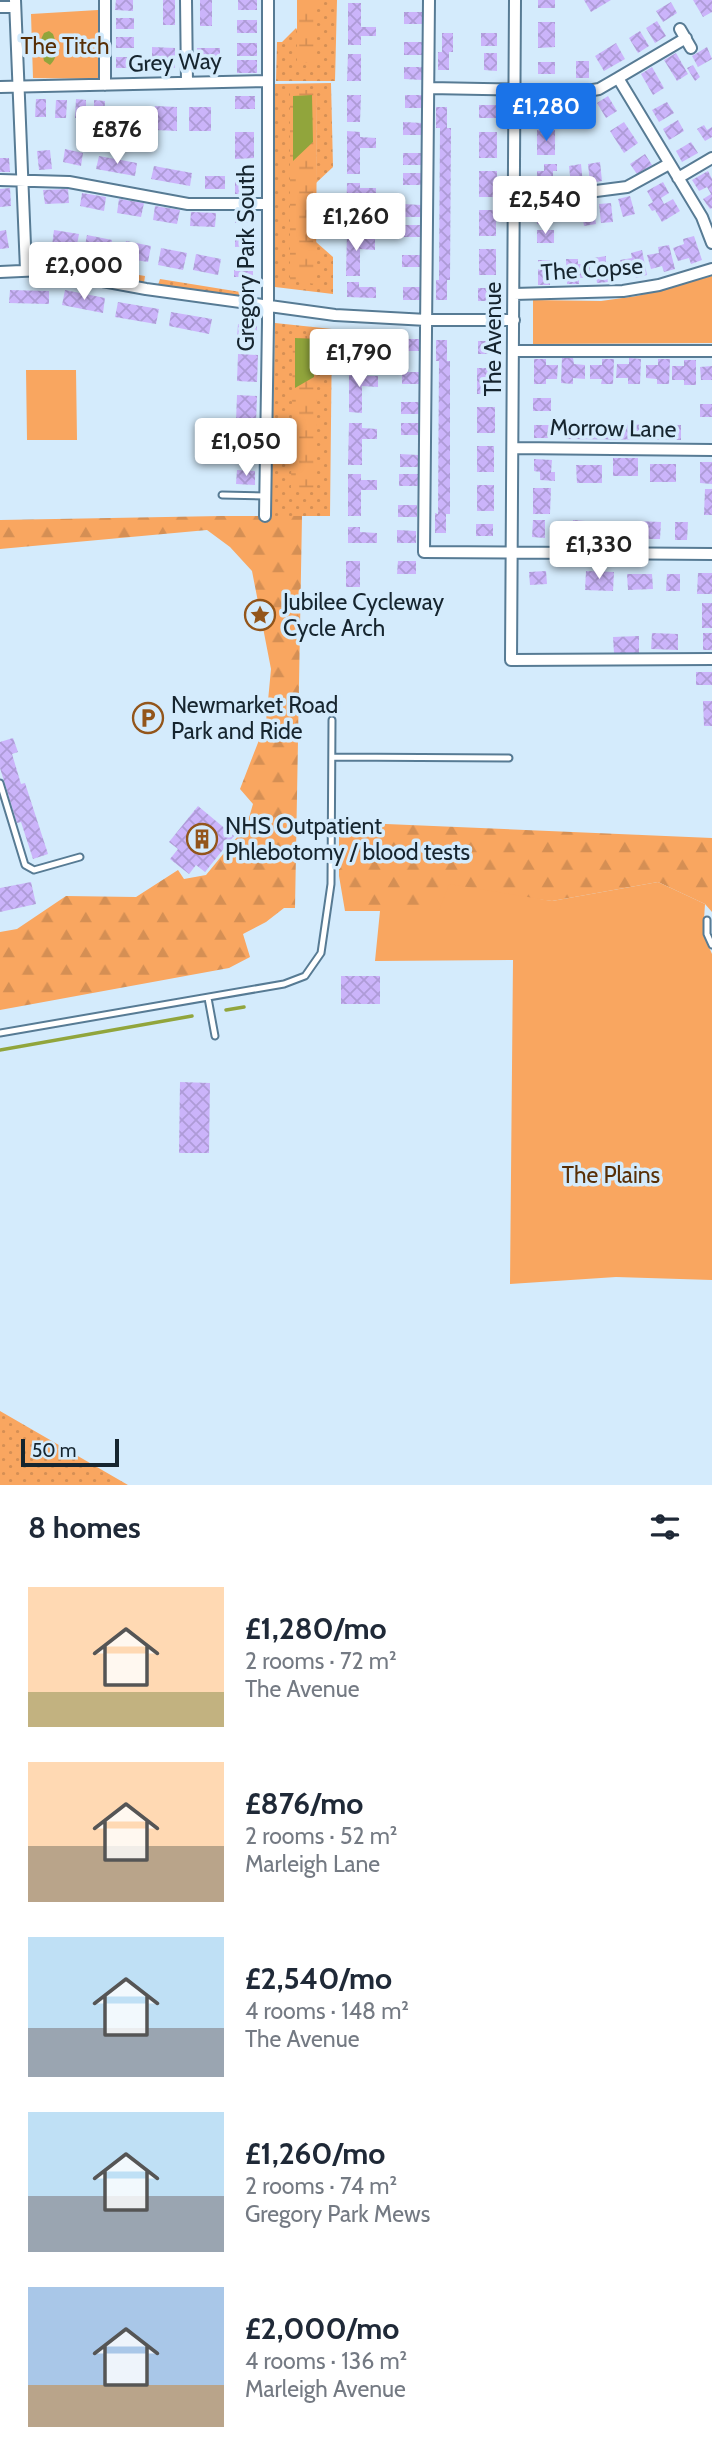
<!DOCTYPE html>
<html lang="en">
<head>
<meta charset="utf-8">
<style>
	body { margin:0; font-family:Cabin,sans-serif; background:#f2f2f3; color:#1f2937; height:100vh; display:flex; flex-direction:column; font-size:26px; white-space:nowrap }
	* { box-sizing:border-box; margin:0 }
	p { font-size:23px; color:#747a83 }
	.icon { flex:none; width:38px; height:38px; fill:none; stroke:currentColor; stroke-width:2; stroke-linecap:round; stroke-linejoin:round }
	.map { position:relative; height:1485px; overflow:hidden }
	.panel { display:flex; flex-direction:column; background:#fff; flex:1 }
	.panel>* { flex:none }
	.scale { position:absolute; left:21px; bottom:18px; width:98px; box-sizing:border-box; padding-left:7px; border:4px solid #16252f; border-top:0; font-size:19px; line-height:24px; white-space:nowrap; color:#16252f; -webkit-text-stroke:5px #d4ebfc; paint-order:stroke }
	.price { position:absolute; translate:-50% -60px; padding:0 16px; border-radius:7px; background:#fff; color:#222; font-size:23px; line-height:46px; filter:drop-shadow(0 2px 4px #0008) }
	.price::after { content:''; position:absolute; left:50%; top:42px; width:21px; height:16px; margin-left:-10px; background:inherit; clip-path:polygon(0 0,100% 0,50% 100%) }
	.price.active { background:#1a73e8; color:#fff }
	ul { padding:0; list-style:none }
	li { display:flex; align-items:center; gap:21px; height:175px; padding:0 28px }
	li span { display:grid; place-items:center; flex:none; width:196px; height:140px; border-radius:0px; color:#555 }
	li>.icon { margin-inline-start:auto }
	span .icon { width:84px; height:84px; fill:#fffc; stroke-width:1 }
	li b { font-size:30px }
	h2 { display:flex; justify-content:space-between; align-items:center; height:84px; padding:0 28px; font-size:30px }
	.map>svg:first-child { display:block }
	.grass { fill:url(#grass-dots) }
	.forest { fill:url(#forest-firs) }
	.wetland { fill:url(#wetland-marsh) }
	.green { fill:#f9a660 }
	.water { fill:#91a53c }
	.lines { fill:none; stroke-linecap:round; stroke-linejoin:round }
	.stream { stroke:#91a53c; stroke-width:3.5 }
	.building { fill:url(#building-cross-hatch) }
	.service-casing { stroke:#577b94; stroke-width:9 }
	.minor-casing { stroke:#577b94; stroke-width:14 }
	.service { stroke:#fff; stroke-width:5 }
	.minor { stroke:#fff; stroke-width:10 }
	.labels { text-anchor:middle; stroke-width:7; stroke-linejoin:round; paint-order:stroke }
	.park-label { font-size:23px; fill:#582f06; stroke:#d4ebfc }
	.street-label { font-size:23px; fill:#16252f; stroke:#d4ebfc }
	.poi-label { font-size:23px; fill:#16252f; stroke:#d4ebfc; text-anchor:start }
</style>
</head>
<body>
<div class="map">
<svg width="712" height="1485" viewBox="0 0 712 1485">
	<defs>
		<pattern id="grass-dots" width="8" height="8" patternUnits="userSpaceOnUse" patternTransform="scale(1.75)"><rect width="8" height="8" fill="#f9a660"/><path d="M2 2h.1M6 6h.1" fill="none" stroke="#d58f54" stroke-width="1.8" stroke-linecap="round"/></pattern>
		<pattern id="forest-firs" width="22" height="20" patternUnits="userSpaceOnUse" patternTransform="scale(1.75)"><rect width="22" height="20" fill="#f9a660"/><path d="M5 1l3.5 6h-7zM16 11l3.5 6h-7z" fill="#d58f54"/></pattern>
		<pattern id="wetland-marsh" width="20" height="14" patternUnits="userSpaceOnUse" patternTransform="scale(1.75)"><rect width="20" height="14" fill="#f9a660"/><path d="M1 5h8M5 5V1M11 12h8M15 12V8" fill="none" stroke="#d58f54"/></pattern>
		<pattern id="building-cross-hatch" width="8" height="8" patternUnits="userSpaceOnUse" patternTransform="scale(1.75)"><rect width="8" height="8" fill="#cbb4fa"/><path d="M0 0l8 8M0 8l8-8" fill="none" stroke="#ae9bd7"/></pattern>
	</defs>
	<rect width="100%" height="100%" fill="#d4ebfc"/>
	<path class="grass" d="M316 0H337L335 81H276L277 42H282L296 28 316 64Z
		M331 83 333 167 316 183 317 90H290V280L316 283V242L333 257V294L275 287V84Z
		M44 259 145 276 144 283 45 266Z
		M160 279 253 294V300L158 285Z
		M275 323 332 329 330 516H271Z
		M0 1411 128 1485H0Z"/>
	<path class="forest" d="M221 516H302L295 908H284L266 922 243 934 250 957 229 968 0 1010V932L17 929 66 896 136 897 178 870 184 879 206 875 238 836 248 821 253 804 240 789 266 722 271 669 252 571 230 547 207 530 0 549V520Z
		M339 822 712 838V912L705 904 658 882 552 901 511 896 439 911H345L339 876Z"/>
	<path class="wetland" d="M297 0H316V64L297 62Z
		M290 90H317L316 284 290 281Z
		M293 335 318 337 315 488H291Z"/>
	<path class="green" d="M98 10V79L33 78 31 14Z
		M712 276V343L533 344V300L601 301 637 296Z
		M26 370H76L77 440H27Z
		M658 882 705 904 703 934 712 954V1280L616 1277 510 1284 513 960 375 961 380 911H439L449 884 552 901Z"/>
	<path class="water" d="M49 31 53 34C57 45 59 56 50 65L44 61 40 41 44 33Z
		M312 95 313 142 293 161V96Z
		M295 338 315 339 314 377 295 388Z"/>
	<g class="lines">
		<path class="stream" d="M226 1010 244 1007
			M0 1050 192 1016"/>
	</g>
	<path class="building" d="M116 0H133V11L115 10Z
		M163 0H175V25H163Z
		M200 0H212V26H200Z
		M238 0H257V10H238Z
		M538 0H555V8H538Z
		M584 0H611L591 12Z
		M693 0H712V12L703 17Z
		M671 2 677 13 663 22 656 11Z
		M348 3H361V27H376V36H361V45H348Z
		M404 12H423V24H404Z
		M116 18H134V29H116Z
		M237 20H257V33H237Z
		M657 21 666 36 655 43 646 28Z
		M538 22H555V47L538 48Z
		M640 31 649 46 638 53 629 38Z
		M442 33H453V52H449V70H438V52H442Z
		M481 33H497V46H481Z
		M116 37H134V48H116Z
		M404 42H423L422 55H404Z
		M237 43H257V56H237Z
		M616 43 625 59 604 71 595 56Z
		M152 47 175 48V68L152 67Z
		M707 47 712 59 698 67 692 56Z
		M197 48H220V68H197Z
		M484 53H497V71L484 70Z
		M676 53 688 74 677 81 664 60Z
		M348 54H361V81H347Z
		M116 57H133L134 68H116Z
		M237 60H257V73H237Z
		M576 61H589V78H576Z
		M538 62H555V74H538Z
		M693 65 700 77 695 81 687 68Z
		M404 67H423V80L404 79Z
		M652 67 664 88 653 95 641 74Z
		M347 95H361L360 122H347Z
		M405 95H423V108H405Z
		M235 96H255V109H235Z
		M608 96 617 111 606 118 597 103Z
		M36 99H46V117H35Z
		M76 99 86 100V118H75Z
		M56 100H67L66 118H55Z
		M94 100 105 101 104 119 94 118Z
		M568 102H580V122H568Z
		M667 102 674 113 659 122 652 110Z
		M537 103H555V116H537Z
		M479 105H497V118H479Z
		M121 106H143L142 130H120Z
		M155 106 177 107V131L155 130Z
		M189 107H211V131H189Z
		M436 107H447V128H451L450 280H447V300H436V280H439L440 128H436Z
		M678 120 684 131 669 140 663 129Z
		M403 122 422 123V135H403Z
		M624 122 638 143 624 153 610 131Z
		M704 125 707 130 712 127V137L705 141 697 129Z
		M537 130H555V155H537Z
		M347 131 360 132V137L376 138V148H360V174H347Z
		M235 132H254V158L235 159Z
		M479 132H497V158H479Z
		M691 142 698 153 682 162 676 151Z
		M65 149 83 153 81 166 63 162Z
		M50 150 52 169 39 170 37 151Z
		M403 153H422V165H403Z
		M645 154 652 165 637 174 630 164Z
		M99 156 137 163 135 176 96 169Z
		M0 158H9L10 172H0Z
		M600 162 602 181 590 183 588 164Z
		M544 164H557V171H553V183H537V171H544Z
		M581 164 583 184 571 185 569 166Z
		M154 166 192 173 190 186 151 179Z
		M479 171H497V197H479Z
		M708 171 712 179V208L710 209 703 199 711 194 707 187 699 191 692 180Z
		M403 173H421V185H403Z
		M205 176H225V189H205Z
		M254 181V194H235V182Z
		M663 182 669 193 661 198 664 204 673 199 680 211 662 222 655 210 652 211 648 205 653 202 647 191Z
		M347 183H360V188H376V198H360V225H346Z
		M10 188 11 206 0 207V189Z
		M68 189 69 203 45 204 43 190Z
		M82 193 106 197 104 211 80 206Z
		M630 196 635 214 623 217 618 199Z
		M119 199 144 203 141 217 117 213Z
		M611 203 613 222 601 223 599 204Z
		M403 204 421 205V217H403Z
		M593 205 596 224 584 226 581 207Z
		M155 206 180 210 177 224 153 220Z
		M538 207H550V225L537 224Z
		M479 210H496V236H479Z
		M235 211H254V223H235Z
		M191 212 216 213 215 227 190 226Z
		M402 225H421V237H402Z
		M6 230 9 248 0 249V231Z
		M54 230 79 234 76 250 52 246Z
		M537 230H554V243H537Z
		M347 233 360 234V239H375V250L360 249V276H346Z
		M235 234H254V246L235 247Z
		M87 235 112 240 109 256 84 251Z
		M694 236 702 260 691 264 689 258 678 261 673 248 684 244 683 239Z
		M126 241 151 246 148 262 123 258Z
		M669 245 675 269 664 272 662 266 651 269 647 255 659 253 658 247Z
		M161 248 187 253 183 270 158 265Z
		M479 249H496V275H479Z
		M642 250 647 275 636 278 634 272 623 274 620 260 632 258 631 253Z
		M196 254 221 259 218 275 193 270Z
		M402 255H421V267H402Z
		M606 256V262L618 261 619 274 608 276V282L597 283 594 258Z
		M566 259H578V264H590V278H579V284H567Z
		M538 260H550V265H561V279H550V285H538Z
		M234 265H253V277H234Z
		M347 282H359V287H376V298L347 297Z
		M403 287H421V300H403Z
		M478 288H495V301H478Z
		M10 290 49 291V304L9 303Z
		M65 290 105 298 103 313 62 305Z
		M118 302 159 309 156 324 115 317Z
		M171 312 212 319 209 334 169 326Z
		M238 324 257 325V338L237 337Z
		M350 338H378L377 350 364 349 363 354H350Z
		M402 339H421V351H402Z
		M436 340H447V361H450V514H446V533H435V513L438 514 439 361H436Z
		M478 341H495V354H478Z
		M238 354 258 355 257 382 237 381Z
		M562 358H573L574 364 585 365V379L573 378V384L561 383Z
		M629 358 641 359 640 384H628V378H616L617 364H629Z
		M534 359H546V365H558L557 379H546V384H534Z
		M602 359H614L613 384H601L602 379H590V365H602Z
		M658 359H670L669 384H657V379L646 378V365H658Z
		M684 360H696V385H684V380H672V366H684Z
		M712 366V380H701L700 367Z
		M477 368H495V394H477Z
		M349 370H362V376H378V387L362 386V413L349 412Z
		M402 372H420V384H402Z
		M237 395 257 396 256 423 236 422Z
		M533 398H551V411H533Z
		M401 402H420V414H401Z
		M700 404H712V417H700Z
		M477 407H495V433H477Z
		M349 423H362V428L377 429V439H362V465H348Z
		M401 423H420L419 435H401Z
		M566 424 681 425V440L566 439Z
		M534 425H551V438H534Z
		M239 432 259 433 258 460 237 459Z
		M477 446H494V472H477Z
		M400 454 418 455V467H400Z
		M613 458H638V476H613Z
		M534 459 552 460 551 472H555V481L540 480V472L534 471Z
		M700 462H712V484L700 483Z
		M650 464H676V482H650Z
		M576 465H602V483H577Z
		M237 470 255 471V485L236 484Z
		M348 474H361V480H377V490H361V516H348Z
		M399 474H418V486H399Z
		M477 485H494V511H477Z
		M533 488H551L550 514H533Z
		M705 489H712V515H704Z
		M398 505H417V517H398Z
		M533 520H545V538L532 537Z
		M573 520 585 521V538H572Z
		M599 521H625L624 539 599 538Z
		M635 521 661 522 660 539H635Z
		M675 522H688L687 540H675Z
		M476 524H493V536H476Z
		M348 527H360V532L377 533V543H348Z
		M397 530 416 531V543H397Z
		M346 561H360V587H346Z
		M398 561H416V574H397Z
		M546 571 547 584 530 585 529 572Z
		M586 571 614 572 613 591 585 590Z
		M698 573H712V594H697Z
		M627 574H652L653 589 628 590Z
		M667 574H680V591H666Z
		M702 603H712V628H702Z
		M652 633 678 634V650L651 649Z
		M703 633H712V650H703Z
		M639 636V653H614L613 637Z
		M696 672H712V685H696Z
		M703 701H712V726H704Z
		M13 738 18 752 12 754 21 784 25 783 48 854 33 859 21 822 17 823 0 768V742Z
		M198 806 234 836 205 872 196 865 189 874 170 859 178 849 169 842Z
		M31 882 36 904 0 912V888Z
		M341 976H380V1004H341Z
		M180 1082 210 1083 209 1153H179Z"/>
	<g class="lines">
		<g class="service-casing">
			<path id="service" d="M222 495 266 496
				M332 757 509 758
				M0 783 25 865 34 870 80 857
				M707 920V934L712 945
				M208 998 215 1036
				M0 1033 284 984 305 976 321 953 331 884 332 720"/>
		</g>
		<g class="minor-casing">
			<path id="minor" d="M15 0 26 270
				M105 0V85
				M186 0 187 83
				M429 0 424 552 712 554
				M515 0 511 660 712 659
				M0 7H15
				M680 29 691 48
				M618 78 686 38
				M0 87 267 81
				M429 88 587 91 599 89 618 78 702 217 712 243
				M678 178 712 158
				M0 180 69 182 188 204H267
				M514 195H565L627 187 669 164
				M0 272 43 270 146 289 335 315 427 320H514
				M514 294 623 291 659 285 712 269
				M513 351H712
				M514 448 712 450
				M265 516 268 322V0"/>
		</g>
		<use href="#service" class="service"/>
		<use href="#minor" class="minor"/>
	</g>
	<defs>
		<g id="sight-ring" transform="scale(1.575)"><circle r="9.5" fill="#d4ebfc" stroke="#93551a" stroke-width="1.5"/><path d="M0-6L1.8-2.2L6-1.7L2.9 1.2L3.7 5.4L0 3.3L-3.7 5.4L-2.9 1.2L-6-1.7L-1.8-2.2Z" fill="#93551a"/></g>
		<g id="parking-ring" transform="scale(1.575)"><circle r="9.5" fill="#d4ebfc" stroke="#93551a" stroke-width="1.5"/><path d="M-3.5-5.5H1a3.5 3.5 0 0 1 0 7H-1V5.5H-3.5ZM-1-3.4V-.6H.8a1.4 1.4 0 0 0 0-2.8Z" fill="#93551a"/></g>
		<g id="building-ring" transform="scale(1.575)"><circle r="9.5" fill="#d4ebfc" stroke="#93551a" stroke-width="1.5"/><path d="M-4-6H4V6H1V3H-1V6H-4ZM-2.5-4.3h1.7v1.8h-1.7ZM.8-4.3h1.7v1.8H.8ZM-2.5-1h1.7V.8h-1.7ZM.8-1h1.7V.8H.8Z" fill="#93551a"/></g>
	</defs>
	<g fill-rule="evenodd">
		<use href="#sight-ring" x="260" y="615"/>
		<use href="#parking-ring" x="148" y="718"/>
		<use href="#building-ring" x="202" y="839"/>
	</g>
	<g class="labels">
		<g class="park-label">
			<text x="65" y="54">The Titch</text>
			<text x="611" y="1183">The Plains</text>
		</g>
		<g class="street-label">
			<text transform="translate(175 62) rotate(-2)" y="8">Grey Way</text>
			<text transform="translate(246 258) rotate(-90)" y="8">Gregory Park South</text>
			<text transform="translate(592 269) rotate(-4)" y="8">The Copse</text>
			<text transform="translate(493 339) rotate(-90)" y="8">The Avenue</text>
			<text transform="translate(613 428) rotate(1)" y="8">Morrow Lane</text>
		</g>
		<g class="poi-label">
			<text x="283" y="610">Jubilee Cycleway<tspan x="283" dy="26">Cycle Arch</tspan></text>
			<text x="171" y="713">Newmarket Road<tspan x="171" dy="26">Park and Ride</tspan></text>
			<text x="225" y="834">NHS Outpatient<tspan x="225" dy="26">Phlebotomy / blood tests</tspan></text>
		</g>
	</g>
</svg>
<div class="scale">50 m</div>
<b class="price active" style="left:546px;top:143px">£1,280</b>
<b class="price" style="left:117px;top:166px">£876</b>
<b class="price" style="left:545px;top:236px">£2,540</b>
<b class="price" style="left:356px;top:253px">£1,260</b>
<b class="price" style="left:84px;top:302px">£2,000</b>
<b class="price" style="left:359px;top:389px">£1,790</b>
<b class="price" style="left:246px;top:478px">£1,050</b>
<b class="price" style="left:599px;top:581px">£1,330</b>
</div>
<section class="panel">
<h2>8 homes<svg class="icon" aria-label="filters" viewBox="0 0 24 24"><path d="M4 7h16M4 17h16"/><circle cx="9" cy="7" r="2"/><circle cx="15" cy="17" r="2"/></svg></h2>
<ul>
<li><span style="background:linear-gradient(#ffd9b3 75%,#c2b280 0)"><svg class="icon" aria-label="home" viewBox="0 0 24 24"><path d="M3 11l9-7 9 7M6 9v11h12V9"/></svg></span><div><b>£1,280/mo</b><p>2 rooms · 72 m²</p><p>The Avenue</p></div></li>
<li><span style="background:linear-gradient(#ffd9b3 60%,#b9a48a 0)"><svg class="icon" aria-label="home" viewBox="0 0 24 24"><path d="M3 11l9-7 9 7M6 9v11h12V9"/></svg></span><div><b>£876/mo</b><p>2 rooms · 52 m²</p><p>Marleigh Lane</p></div></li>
<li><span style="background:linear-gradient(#bfe0f5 65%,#9aa5b1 0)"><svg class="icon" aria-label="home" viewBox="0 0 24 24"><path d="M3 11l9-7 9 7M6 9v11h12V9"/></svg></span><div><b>£2,540/mo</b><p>4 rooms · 148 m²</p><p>The Avenue</p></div></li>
<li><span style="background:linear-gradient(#bfe0f5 60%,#9aa5b1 0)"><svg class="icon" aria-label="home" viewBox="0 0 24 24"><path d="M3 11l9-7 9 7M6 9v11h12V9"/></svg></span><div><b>£1,260/mo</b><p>2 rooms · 74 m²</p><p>Gregory Park Mews</p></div></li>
<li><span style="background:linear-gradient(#a9c7e8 70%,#b9a48a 0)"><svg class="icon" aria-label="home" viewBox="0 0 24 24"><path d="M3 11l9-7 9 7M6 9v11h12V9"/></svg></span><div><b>£2,000/mo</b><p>4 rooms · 136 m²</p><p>Marleigh Avenue</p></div></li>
</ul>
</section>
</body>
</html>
